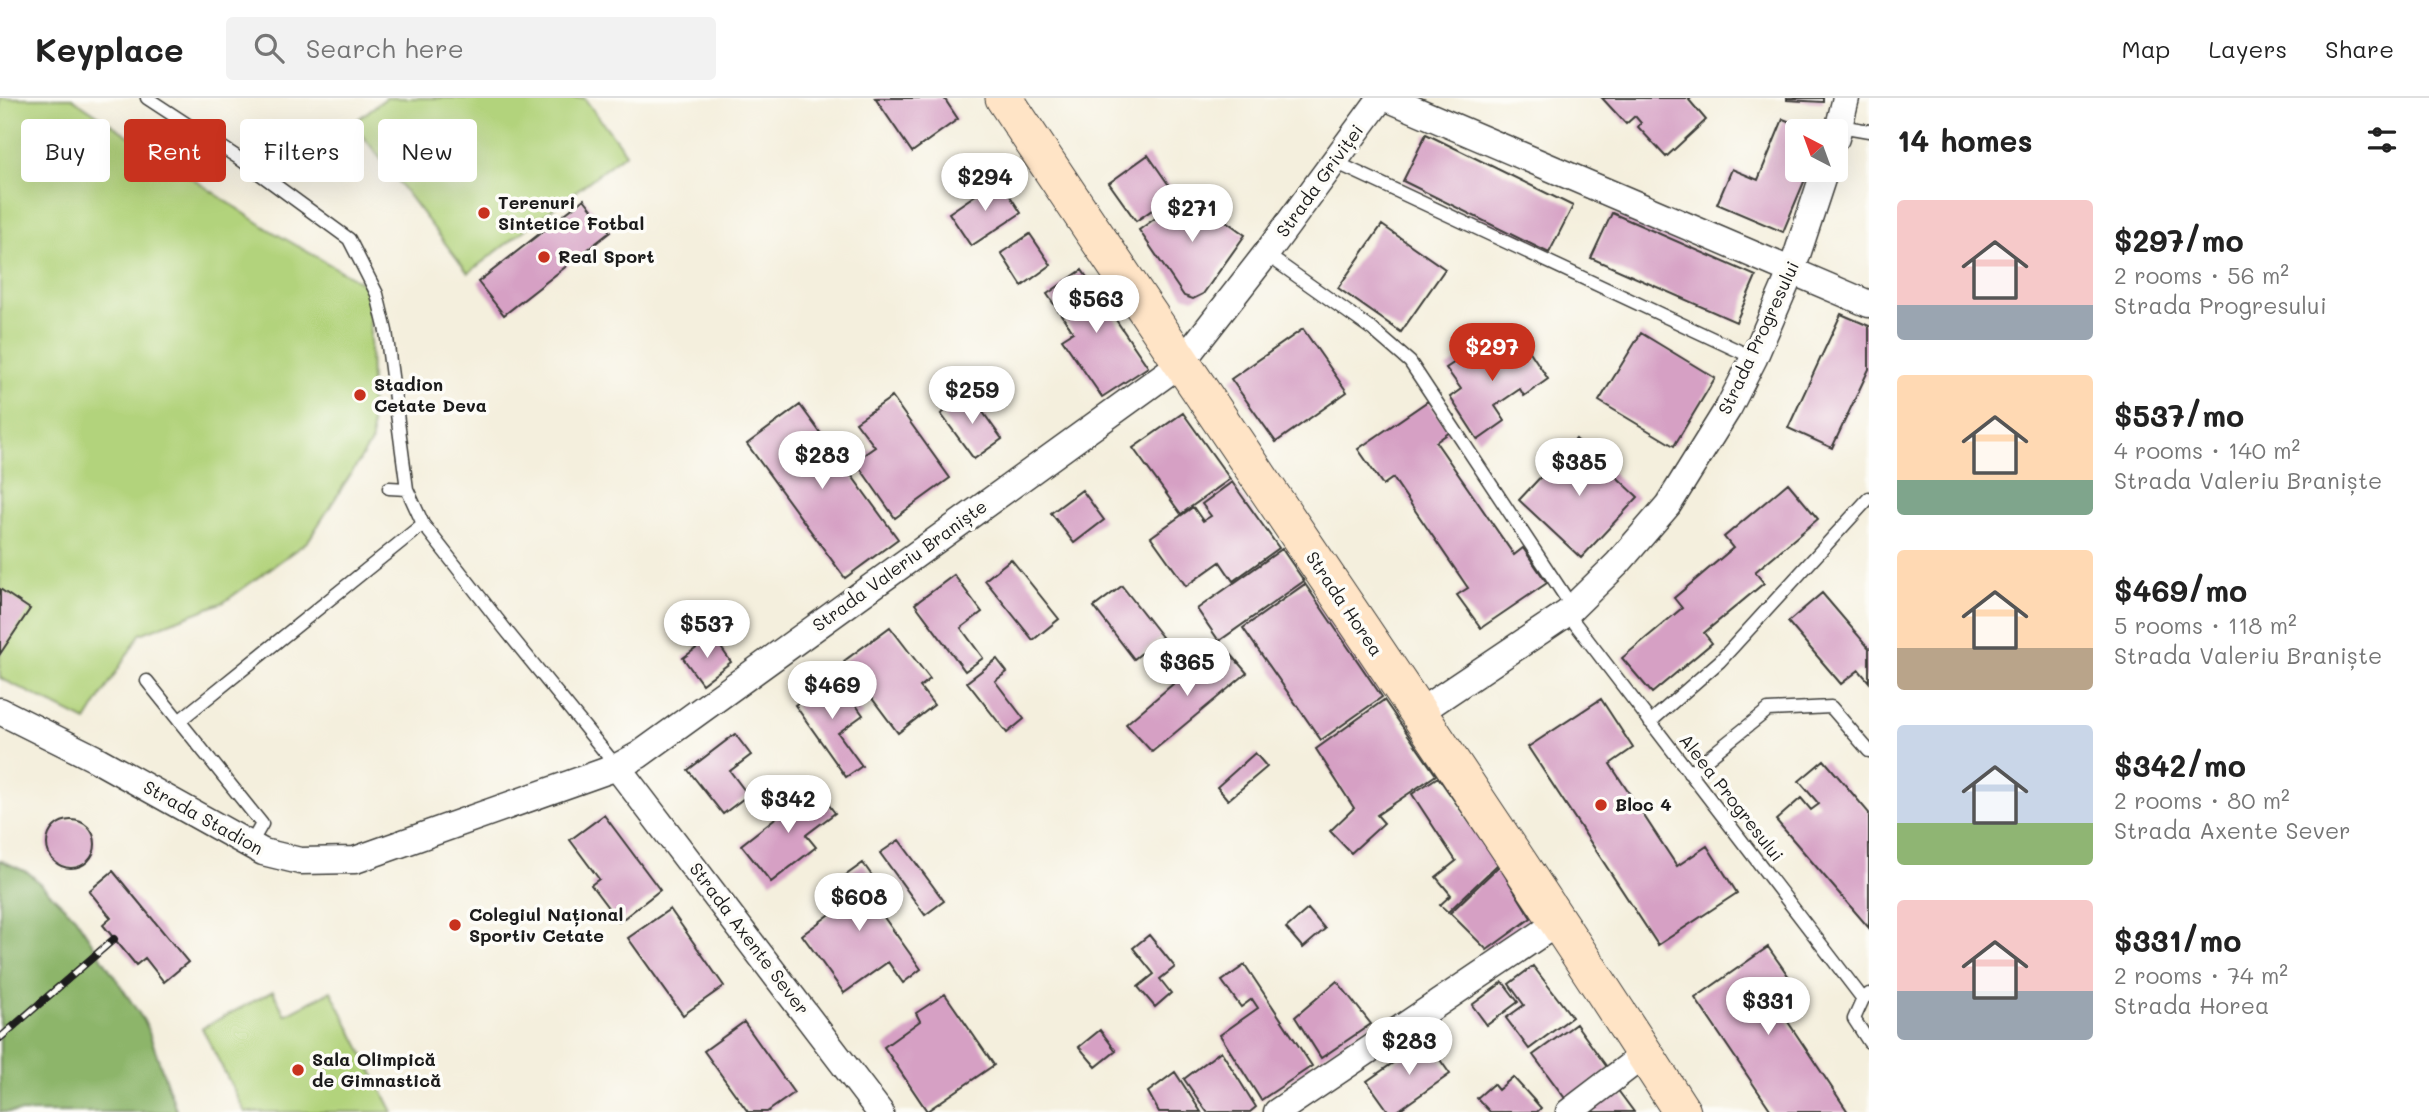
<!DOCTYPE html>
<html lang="en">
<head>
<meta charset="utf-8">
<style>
	body { margin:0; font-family:Mali,sans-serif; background:#f2f2f2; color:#222; height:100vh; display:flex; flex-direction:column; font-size:26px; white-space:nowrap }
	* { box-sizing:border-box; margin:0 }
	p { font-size:23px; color:#767676 }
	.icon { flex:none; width:38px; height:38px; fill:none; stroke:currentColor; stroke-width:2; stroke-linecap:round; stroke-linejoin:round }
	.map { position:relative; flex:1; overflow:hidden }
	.side { display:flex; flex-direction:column; background:#fff; width:560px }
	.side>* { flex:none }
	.hud { position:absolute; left:21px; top:21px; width:665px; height:63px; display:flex; gap:14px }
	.needle { width:46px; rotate:319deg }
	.tools { position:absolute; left:1785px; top:21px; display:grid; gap:14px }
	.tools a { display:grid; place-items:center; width:63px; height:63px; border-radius:7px; background:#fff; box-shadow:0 7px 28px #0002; font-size:35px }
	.price { position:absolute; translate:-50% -60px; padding:0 16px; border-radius:24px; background:#fff; color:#222; font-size:23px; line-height:46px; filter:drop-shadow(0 2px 4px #0008) }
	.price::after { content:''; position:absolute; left:50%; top:42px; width:21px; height:16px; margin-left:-10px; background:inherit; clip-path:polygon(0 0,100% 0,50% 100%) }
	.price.on { background:#c8321e; color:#fff }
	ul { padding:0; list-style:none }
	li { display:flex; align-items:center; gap:21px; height:175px; padding:0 28px }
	li span { display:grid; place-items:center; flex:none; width:196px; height:140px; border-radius:7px; color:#555 }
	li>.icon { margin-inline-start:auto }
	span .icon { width:84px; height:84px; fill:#fffc; stroke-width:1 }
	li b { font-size:30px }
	h2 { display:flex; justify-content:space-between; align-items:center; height:84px; padding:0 28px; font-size:30px }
	.chip { padding:0 24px; border-radius:7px; background:#fff; box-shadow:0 7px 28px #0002; font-size:24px; line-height:63px }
	.chip.on { background:#c8321e; color:#fff }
	header { display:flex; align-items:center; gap:42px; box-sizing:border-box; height:98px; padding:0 35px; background:#fff; border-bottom:2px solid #e0e0e0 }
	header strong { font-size:33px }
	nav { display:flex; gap:38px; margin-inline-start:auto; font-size:24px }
	.search { width:490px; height:63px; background:#f2f2f2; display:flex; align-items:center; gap:18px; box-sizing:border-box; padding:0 24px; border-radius:7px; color:#767676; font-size:26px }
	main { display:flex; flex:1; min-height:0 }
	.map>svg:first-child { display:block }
	.green { fill:#b2d37b; stroke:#67784c; stroke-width:2 }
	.forest { fill:#8db56b; stroke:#546844; stroke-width:2 }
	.building { fill:#d6a0c4 }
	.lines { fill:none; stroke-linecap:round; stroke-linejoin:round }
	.service-casing { stroke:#3c3c39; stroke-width:15 }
	.minor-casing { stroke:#3c3c39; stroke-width:29 }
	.secondary-casing { stroke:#3c3c39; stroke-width:39 }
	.service { stroke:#fff; stroke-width:12 }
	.minor { stroke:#fff; stroke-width:26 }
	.secondary { stroke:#ffe4c6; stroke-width:37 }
	.rail-casing { stroke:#1c1c1c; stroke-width:8 }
	.rail { stroke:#fdfcf7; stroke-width:5; stroke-dasharray:16; stroke-linecap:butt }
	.poi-dot { fill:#c8321e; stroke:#fdfcf7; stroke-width:2.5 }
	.labels { text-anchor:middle; stroke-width:7; stroke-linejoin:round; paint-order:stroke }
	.street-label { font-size:18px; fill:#1c1c1c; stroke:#fdfcf7 }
	.poi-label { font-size:18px; font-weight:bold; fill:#1c1c1c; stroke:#fdfcf7; text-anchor:start }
</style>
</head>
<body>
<header>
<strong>Keyplace</strong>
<div class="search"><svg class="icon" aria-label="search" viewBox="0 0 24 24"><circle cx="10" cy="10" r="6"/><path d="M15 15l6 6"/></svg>Search here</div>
<nav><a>Map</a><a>Layers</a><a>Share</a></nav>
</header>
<main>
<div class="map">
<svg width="1869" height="1014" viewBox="0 0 1869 1014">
	<rect width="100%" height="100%" fill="#fdfcf7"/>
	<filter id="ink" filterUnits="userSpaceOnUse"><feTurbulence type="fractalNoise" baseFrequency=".0143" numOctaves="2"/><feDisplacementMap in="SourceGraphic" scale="14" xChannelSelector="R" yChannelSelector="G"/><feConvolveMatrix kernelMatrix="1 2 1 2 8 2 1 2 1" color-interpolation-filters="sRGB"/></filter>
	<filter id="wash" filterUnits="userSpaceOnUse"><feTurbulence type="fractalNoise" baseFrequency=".00686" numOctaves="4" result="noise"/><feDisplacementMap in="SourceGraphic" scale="28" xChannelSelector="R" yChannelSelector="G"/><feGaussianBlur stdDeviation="1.57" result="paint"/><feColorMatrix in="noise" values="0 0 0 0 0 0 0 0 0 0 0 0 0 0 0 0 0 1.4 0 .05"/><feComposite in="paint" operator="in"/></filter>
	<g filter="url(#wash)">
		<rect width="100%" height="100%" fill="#f4efdd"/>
		<path class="green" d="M0 0H72L268 131 369 189 372 343 308 443 224 504 140 536 86 623 0 580Z
			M386 0H584L626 55 468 175 353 25Z
			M273 893 285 917 331 893 393 1014H245L202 930Z"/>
		<path class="forest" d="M0 762 29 775 75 819 146 926 177 1014H0Z"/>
		<g id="blocks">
			<path class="building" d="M875 0H944L958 21 912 54Z
				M1602 0H1691L1689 2 1706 22 1666 59 1638 29 1641 25 1635 18 1626 26Z
				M1787 0H1823V4L1787 2Z
				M1783 21 1813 33H1797V72H1809L1783 134 1717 106 1732 71 1758 82Z
				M1426 36 1573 108 1549 155 1403 83Z
				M1148 57 1175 96 1136 123 1109 85Z
				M999 81 1021 115 971 148 949 115Z
				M1189 96 1245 137 1203 196 1193 201 1184 198 1139 132Z
				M584 101 610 134 504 217 478 184Z
				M1612 115 1756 178 1736 224 1591 160Z
				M1382 127 1445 171 1401 234 1338 190Z
				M1030 136 1051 167 1022 188 1001 155Z
				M1082 172 1148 269 1102 299 1062 241 1073 234 1047 196Z
				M1841 216 1869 228V271L1832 350 1788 330Z
				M1303 231 1347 294 1276 344 1231 281Z
				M1641 235 1715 280 1674 348 1599 303Z
				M1495 238 1507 257 1525 246 1548 281 1524 298 1520 291 1495 308 1505 323 1478 342 1450 299 1461 291 1446 270Z
				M970 296 1002 341 974 361 941 316Z
				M892 299 950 380 895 420 855 363 875 349 856 324Z
				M1428 303 1450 334 1436 344 1514 457 1523 450 1547 485 1481 530 1457 497 1468 490 1393 380 1383 387 1358 351Z
				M800 307 898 441 845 480 747 346Z
				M1183 315 1230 381 1181 416 1133 350Z
				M1576 341 1638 399 1581 460 1519 402Z
				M1232 384 1279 450 1233 483 1220 464 1186 488 1151 439 1193 409 1203 423 1211 418 1202 406Z
				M1788 385 1818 421 1755 474 1764 485 1704 535 1712 545 1652 595 1622 560 1682 510 1674 500 1733 450 1724 439Z
				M1082 392 1104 422 1074 445 1051 415Z
				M1282 451 1304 483 1219 543 1197 511Z
				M1011 461 1059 521 1033 542 985 482Z
				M954 477 982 514 961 530 983 560 965 573 915 506Z
				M1305 486 1382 599 1321 642 1243 530Z
				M1122 488 1162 539 1134 561 1094 509Z
				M0 491 30 511 0 556Z
				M1822 495 1869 550V584L1859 572 1841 586 1788 524Z
				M890 529 930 581 920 589 934 607 898 635 844 563Z
				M713 538 731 564 702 586 683 560Z
				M1220 546 1223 550 1225 549 1247 575 1152 654 1126 626Z
				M997 561 1007 574 995 583 1024 621 1007 635 967 584Z
				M835 578 863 617 838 635 862 668 846 679 795 607Z
				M1601 601 1633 650 1610 666 1677 768 1707 748 1737 795 1658 847 1528 649Z
				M1384 602 1436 677 1377 717 1384 725 1351 755 1330 733 1354 710 1316 651Z
				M735 636 751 657 730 673 748 697 723 716 688 672Z
				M1255 655 1267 669 1228 702 1217 689Z
				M1824 662 1869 715V830L1776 722 1801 700 1811 712 1819 706 1799 683Z
				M1438 679 1498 766 1448 814 1440 807 1451 797 1436 779 1456 763 1412 696Z
				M815 689 835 715 806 737 816 749 771 784 741 747Z
				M604 717 660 792 619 824 591 787 599 781 570 742Z
				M47 746a24 24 0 1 1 48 0a24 24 0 1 1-48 0Z
				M899 742 944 803 925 817 880 755Z
				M863 765 890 803 878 811 921 871 903 885 888 864 844 895 802 837 837 811 824 793Z
				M1499 768 1531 820 1487 852 1450 815Z
				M113 773 188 864 164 884 145 860 136 867 103 827 111 820 89 793Z
				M670 811 724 888 683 917 628 840Z
				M1308 811 1325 831 1303 850 1286 830Z
				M1149 837 1175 869 1160 881 1171 895 1155 909 1138 889 1154 876 1133 850Z
				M1768 849 1801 896 1780 912 1848 1014H1772L1695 900Z
				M1245 867 1312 968 1261 1002 1220 937 1258 910 1252 901 1241 909 1222 883Z
				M1533 868 1572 919 1529 951 1506 920 1524 907 1509 886Z
				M1337 883 1371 926 1321 960 1295 919Z
				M1503 884 1518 904 1487 927 1472 907Z
				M945 896 994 967 927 1013 884 949 920 923 916 915Z
				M744 924 794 995 767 1014H748L704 953Z
				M1576 926 1609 972 1567 1003 1533 957Z
				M1100 932 1116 953 1096 969 1079 949Z
				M1426 942 1450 976 1396 1014H1389L1367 983Z
				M1221 953 1256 1009 1250 1014H1207L1184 981Z
				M1175 974 1201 1014H1159L1148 994Z
				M1513 979 1541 1010 1537 1014H1490L1477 1000 1493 986 1498 992Z
				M1617 991 1634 1014H1586Z"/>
		</g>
	</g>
	<g filter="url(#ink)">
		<use href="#blocks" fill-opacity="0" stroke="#3c3c39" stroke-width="2"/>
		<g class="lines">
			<g class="service-casing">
				<path id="service" d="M147 0 237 59 349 141 377 196 386 233 407 391 423 426 505 531 617 669
					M1840 28 1869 33
					M1335 64 1754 260
					M1266 156 1373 232 1410 264 1572 509
					M389 390 407 391
					M1567 515 1863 901
					M147 583 262 726 250 747
					M179 623 423 426
					M1650 624 1720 563 1869 400
					M1689 675 1768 612 1831 609 1869 653
					M1869 896 1863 901 1854 921 1869 944"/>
			</g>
			<g class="minor-casing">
				<path id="minor" d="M1387 0 1869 206
					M1836 40 1846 0
					M0 613 94 660 263 754 300 763 355 762 617 669 639 657 1181 265 1266 156 1381 0
					M1418 615 1567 515 1618 465 1668 407 1729 309 1754 260 1792 172 1825 72
					M617 669 880 1014
					M1277 1014 1557 825
					M1569 1014 1645 956"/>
			</g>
			<g class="secondary-casing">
				<path id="secondary" d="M1004 0C1229 339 1462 672 1682 1014"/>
			</g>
			<use href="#service" class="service"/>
			<use href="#minor" class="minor"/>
			<use href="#secondary" class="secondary"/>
			<g class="rail-casing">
				<path id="rail" d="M0 940 114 841"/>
			</g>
			<use href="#rail" class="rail"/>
		</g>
	</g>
	<g class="poi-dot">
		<circle cx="484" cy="115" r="7"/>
		<circle cx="544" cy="159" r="7"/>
		<circle cx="360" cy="297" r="7"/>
		<circle cx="1601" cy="707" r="7"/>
		<circle cx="455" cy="827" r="7"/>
		<circle cx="298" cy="972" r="7"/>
	</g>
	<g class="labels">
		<g class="street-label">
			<text transform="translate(1320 83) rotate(-54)" y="6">Strada Griviței</text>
			<text transform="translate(1759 240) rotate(-65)" y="6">Strada Progresului</text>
			<text transform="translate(900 468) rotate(-36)" y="6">Strada Valeriu Braniște</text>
			<text transform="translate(1344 506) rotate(56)" y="6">Strada Horea</text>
			<text transform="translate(1731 700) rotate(52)" y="6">Aleea Progresului</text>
			<text transform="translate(203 720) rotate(29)" y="6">Strada Stadion</text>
			<text transform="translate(749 841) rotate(53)" y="6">Strada Axente Sever</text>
		</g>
		<g class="poi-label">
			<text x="498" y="111">Terenuri<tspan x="498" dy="21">Sintetice Fotbal</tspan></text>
			<text x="558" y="165">Real Sport</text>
			<text x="374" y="293">Stadion<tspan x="374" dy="21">Cetate Deva</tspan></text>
			<text x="1615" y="713">Bloc 4</text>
			<text x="469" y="823">Colegiul Național<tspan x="469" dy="21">Sportiv Cetate</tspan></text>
			<text x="312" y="968">Sala Olimpică<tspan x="312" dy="21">de Gimnastică</tspan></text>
		</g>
	</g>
</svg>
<div class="tools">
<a><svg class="needle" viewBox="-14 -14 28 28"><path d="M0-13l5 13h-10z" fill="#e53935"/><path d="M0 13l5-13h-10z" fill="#767676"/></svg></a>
</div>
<b class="price" style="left:985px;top:115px">$294</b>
<b class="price" style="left:1192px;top:146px">$271</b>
<b class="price" style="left:1096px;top:237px">$563</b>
<b class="price on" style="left:1492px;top:285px">$297</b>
<b class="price" style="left:972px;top:328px">$259</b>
<b class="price" style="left:822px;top:393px">$283</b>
<b class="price" style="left:1579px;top:400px">$385</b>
<b class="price" style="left:707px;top:562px">$537</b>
<b class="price" style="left:1187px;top:600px">$365</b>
<b class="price" style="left:832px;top:623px">$469</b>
<b class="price" style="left:788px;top:737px">$342</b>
<b class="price" style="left:859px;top:835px">$608</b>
<b class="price" style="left:1768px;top:939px">$331</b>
<b class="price" style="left:1409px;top:979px">$283</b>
<div class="hud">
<a class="chip">Buy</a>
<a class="chip on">Rent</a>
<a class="chip">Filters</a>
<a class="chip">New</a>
</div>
</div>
<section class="side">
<h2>14 homes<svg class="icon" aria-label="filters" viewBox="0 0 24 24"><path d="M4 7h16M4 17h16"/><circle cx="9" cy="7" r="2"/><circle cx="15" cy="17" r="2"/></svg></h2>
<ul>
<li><span style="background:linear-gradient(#f6c9c9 75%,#9aa5b1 0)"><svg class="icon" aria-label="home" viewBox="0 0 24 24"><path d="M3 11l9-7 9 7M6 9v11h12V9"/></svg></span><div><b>$297/mo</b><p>2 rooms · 56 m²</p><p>Strada Progresului</p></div></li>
<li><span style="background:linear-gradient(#ffd9b3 75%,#7fa58c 0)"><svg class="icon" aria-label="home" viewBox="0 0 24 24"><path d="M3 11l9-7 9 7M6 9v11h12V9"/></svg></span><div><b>$537/mo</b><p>4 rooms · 140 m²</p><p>Strada Valeriu Braniște</p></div></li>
<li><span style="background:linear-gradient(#ffd9b3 70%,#b9a48a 0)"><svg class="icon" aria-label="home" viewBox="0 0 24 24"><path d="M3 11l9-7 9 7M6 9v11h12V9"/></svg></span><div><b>$469/mo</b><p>5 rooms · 118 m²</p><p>Strada Valeriu Braniște</p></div></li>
<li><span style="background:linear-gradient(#c9d6e8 70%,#8fb573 0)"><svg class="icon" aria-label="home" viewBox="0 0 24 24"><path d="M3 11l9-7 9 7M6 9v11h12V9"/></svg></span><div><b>$342/mo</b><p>2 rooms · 80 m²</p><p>Strada Axente Sever</p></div></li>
<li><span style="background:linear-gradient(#f6c9c9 65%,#9aa5b1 0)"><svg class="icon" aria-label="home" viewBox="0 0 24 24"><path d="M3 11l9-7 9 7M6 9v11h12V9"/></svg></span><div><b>$331/mo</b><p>2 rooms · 74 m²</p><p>Strada Horea</p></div></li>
</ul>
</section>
</main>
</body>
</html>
